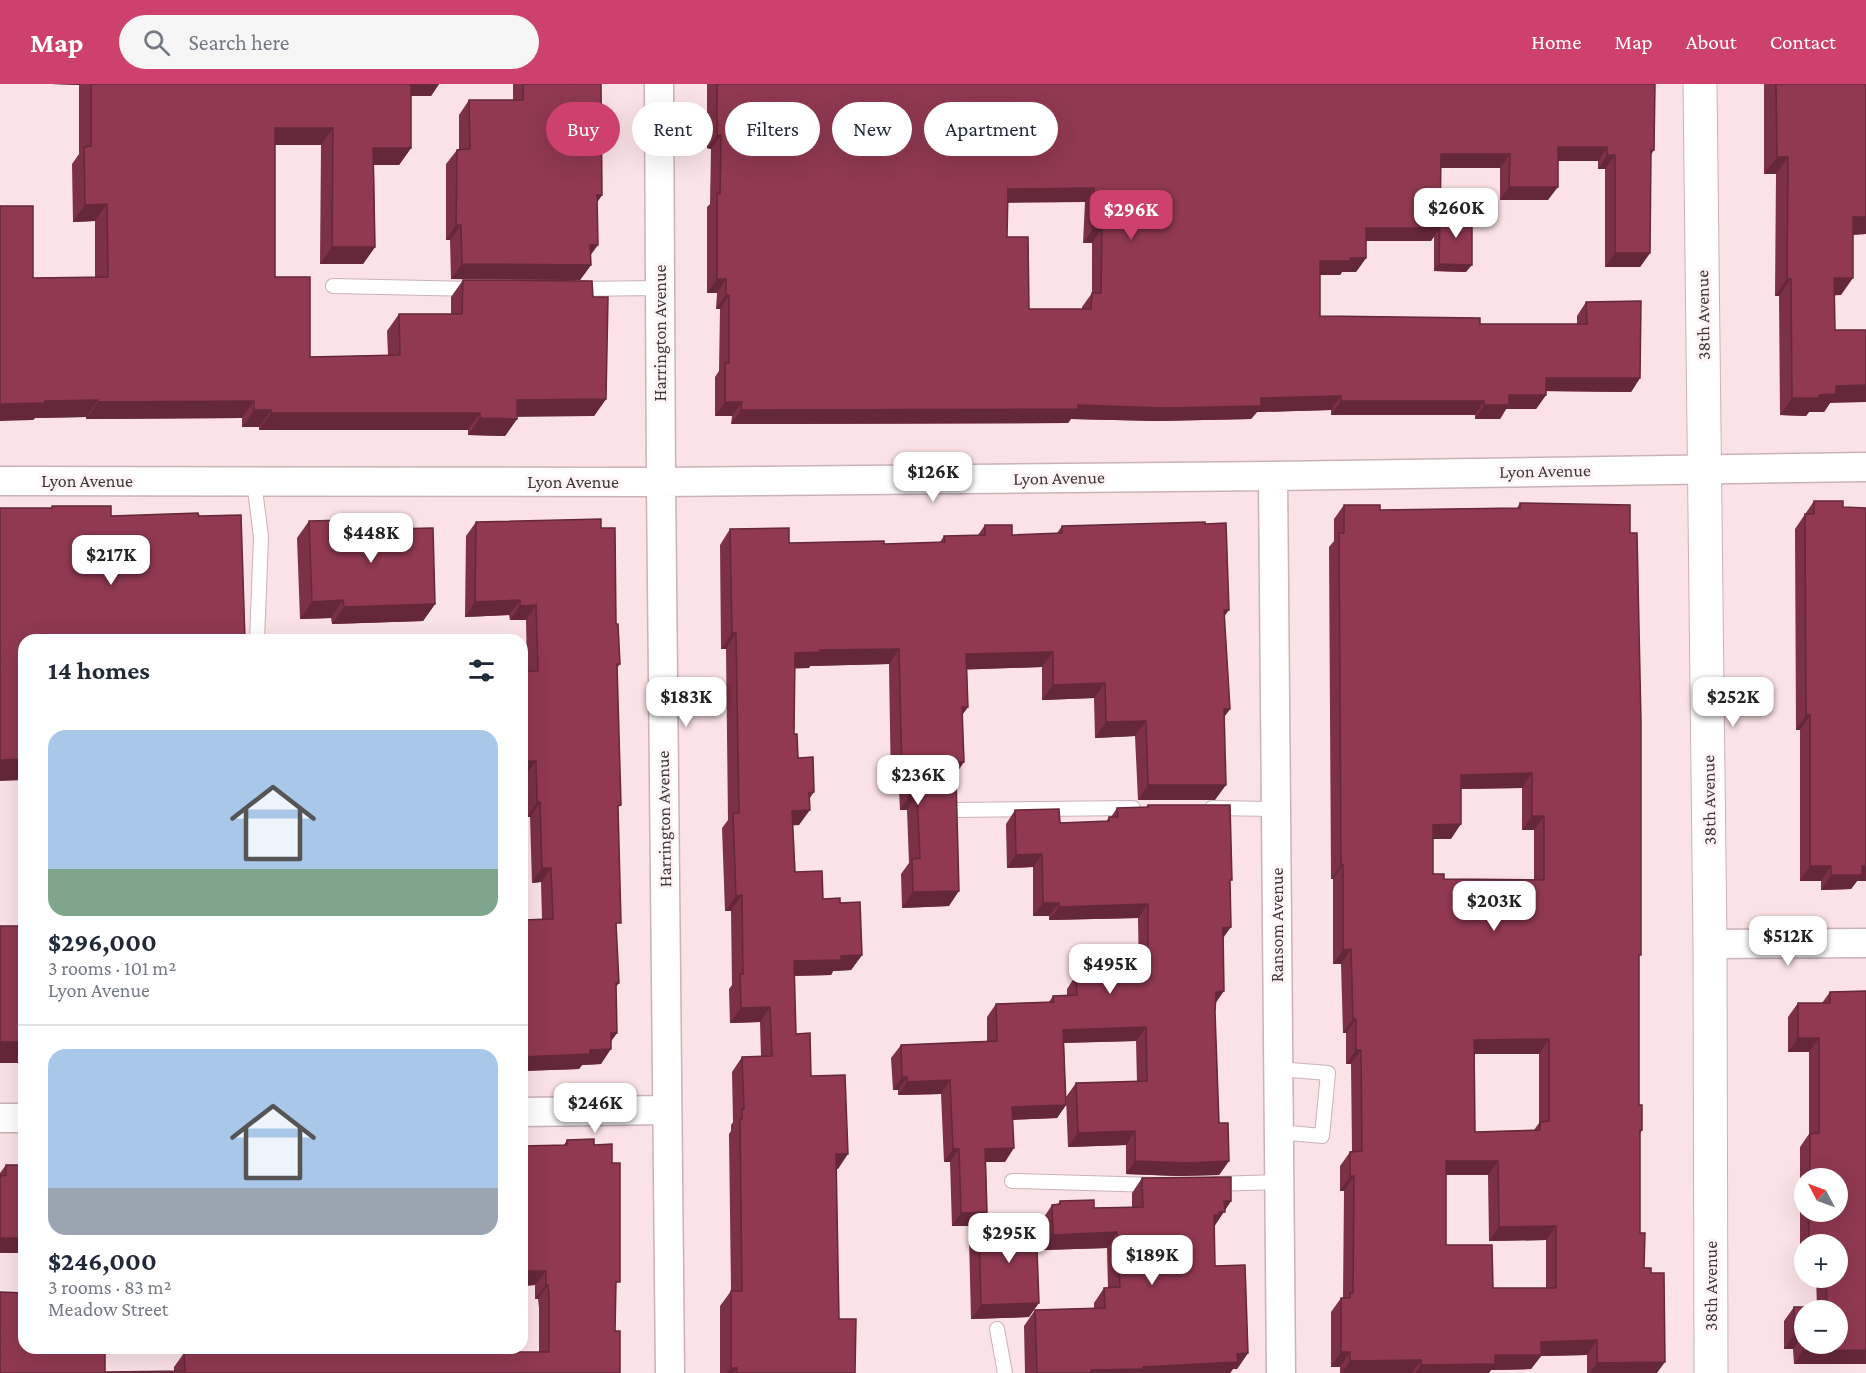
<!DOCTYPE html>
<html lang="en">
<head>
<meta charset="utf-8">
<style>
	body { margin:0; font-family:"Crimson Pro",serif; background:#f6f6f7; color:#1f2937; height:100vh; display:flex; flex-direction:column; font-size:22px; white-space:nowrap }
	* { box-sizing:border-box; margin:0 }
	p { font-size:20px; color:#747a83 }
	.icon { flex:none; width:33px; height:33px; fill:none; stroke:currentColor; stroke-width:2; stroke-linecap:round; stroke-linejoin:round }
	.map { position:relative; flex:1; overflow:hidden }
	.details { position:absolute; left:18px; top:550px; width:510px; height:720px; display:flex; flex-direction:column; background:#fff; border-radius:18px; box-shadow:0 6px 24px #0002 }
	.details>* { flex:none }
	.top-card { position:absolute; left:546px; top:18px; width:570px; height:54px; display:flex; gap:12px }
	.needle { width:39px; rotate:311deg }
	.controls { position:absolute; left:1794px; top:1084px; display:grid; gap:12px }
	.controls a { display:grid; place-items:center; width:54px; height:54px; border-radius:50%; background:#fff; box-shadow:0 6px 24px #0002; font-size:30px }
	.price { position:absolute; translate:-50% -51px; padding:0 14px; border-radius:12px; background:#fff; color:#222; font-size:20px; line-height:39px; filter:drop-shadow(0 2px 3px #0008) }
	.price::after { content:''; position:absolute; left:50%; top:36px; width:18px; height:14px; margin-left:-9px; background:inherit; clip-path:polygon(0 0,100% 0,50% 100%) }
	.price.on { background:#cf416d; color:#fff }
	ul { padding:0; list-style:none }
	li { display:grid; align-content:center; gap:12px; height:318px; padding:0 30px }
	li+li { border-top:2px solid #e0e1e3 }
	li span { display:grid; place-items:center; height:186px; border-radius:18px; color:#555 }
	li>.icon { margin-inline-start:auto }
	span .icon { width:108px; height:108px; fill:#fffc; stroke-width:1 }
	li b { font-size:26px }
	h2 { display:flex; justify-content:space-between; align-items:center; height:72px; padding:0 30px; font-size:26px }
	.pill { padding:0 21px; border-radius:27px; background:#fff; box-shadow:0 6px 24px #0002; font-size:21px; line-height:54px }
	.pill.on { background:#cf416d; color:#fff }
	header { display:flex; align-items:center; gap:36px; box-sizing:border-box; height:84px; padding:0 30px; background:#cf416d; color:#fff }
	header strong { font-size:28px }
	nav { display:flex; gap:33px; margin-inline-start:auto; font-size:21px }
	.search { width:420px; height:54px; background:#f6f6f7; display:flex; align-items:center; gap:15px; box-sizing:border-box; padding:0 21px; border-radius:33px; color:#747a83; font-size:22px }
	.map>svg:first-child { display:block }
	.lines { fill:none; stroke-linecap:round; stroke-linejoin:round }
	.lane-casing { stroke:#cab2b7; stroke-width:16 }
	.street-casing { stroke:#cab2b7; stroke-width:31 }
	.secondary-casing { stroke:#cab2b7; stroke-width:35 }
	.lane { stroke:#fff; stroke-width:14 }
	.street { stroke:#fff; stroke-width:28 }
	.secondary { stroke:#fff; stroke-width:33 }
	.wall { fill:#7c3146; fill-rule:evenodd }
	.shaded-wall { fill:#652839 }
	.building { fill:#903951; stroke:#652839; stroke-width:1.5; fill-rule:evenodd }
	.labels { text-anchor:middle; stroke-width:6; stroke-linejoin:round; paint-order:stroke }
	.street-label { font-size:18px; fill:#413739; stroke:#fef4f5 }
</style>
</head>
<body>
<header>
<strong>Map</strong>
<div class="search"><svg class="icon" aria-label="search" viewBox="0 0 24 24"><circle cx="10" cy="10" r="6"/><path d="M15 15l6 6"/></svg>Search here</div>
<nav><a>Home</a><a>Map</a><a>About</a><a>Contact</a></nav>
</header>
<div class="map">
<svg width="1866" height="1289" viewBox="0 0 1866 1289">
	<rect width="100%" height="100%" fill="#fbe2e6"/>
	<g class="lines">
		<g class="lane-casing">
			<path id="lane" d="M333 202 475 205
				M575 205 660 204
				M254 397 261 453 257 556
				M1212 724 1276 725
				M957 726 1133 724
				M1278 985 1328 989 1322 1052 1279 1048
				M1012 1097 1155 1101
				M1213 1100 1280 1098
				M997 1245 1005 1289"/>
		</g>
		<g class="street-casing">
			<path id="street" d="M659 0 661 398 670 1289
				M1273 392 1281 1289
				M0 397 661 398 1273 392 1866 383
				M1710 860 1866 859
				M522 1028 667 1026
				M0 1034H24"/>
		</g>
		<g class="secondary-casing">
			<path id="secondary" d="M1700 0 1710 860 1711 1289"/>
		</g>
		<use href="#lane" class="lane"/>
		<use href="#street" class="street"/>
		<use href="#secondary" class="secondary"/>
	</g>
	<path class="wall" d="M52 0H439L431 12H411V64L399 81H374L375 163 363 180H320L321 61H275V193L310 273 388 271 387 247 399 230H451V213L463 196 593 213 606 315 594 332H517V335L505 352 468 351V346H259V343H242V334L86 335V333L35 334 33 336V194L95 193V137L73 138 72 80 79 70V1Z
		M513 0H601L602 111 597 118 590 172 591 181 580 196 451 195 450 156H446V80L457 66 459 65V31L469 16H513Z
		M707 0H1655L1654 66 1651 71 1650 169 1640 183H1605V85H1598V77H1558L1548 116H1500V84H1441L1440 130 1466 188 1434 187V152L1431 157H1366V174L1356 188H1342L1340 191H1320V232L1480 240H1577V232L1586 218 1640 294 1631 308 1546 307V311L1536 325H1506L1500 335H1475V331H1331V326L1257 328 1251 335 1157 337 1071 335 1068 339 731 340 732 332H715V293L719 287 720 225H716L717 209H707V123L710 120 711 65 707 64ZM1007 118H1085L1083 159H1092V209L1082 223V225H1029L1007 153Z
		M1764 0H1866V150L1853 151 1841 211H1835L1830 319 1824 328H1809L1806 332 1780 331 1779 212H1775L1776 90H1764Z
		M1814 417 1843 423 1866 424V797H1857L1851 805 1821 806V797H1800V646H1796L1795 445Z
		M1520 419 1639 874V1021L1642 1046 1640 1050V1149L1657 1289H1587V1271L1541 1272 1531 1285 1491 1286 1489 1289H1340V1283H1331V1228L1341 1214H1343L1344 1107H1340V1082L1350 1068 1352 1067 1351 980H1346V949H1343L1341 880H1333V795H1331L1329 463 1334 457V435L1344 421 1380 426 1517 424ZM1522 704V746H1534V796L1444 795 1433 790V755H1451L1461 705ZM1475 970H1539V1039L1534 1046 1475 1048ZM1446 1091H1488L1489 1157 1546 1156V1204H1493L1446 1161Z
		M309 437 389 445 435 520 423 537 332 540 331 534 300 535 297 454Z
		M476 438 601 444 616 540 620 580 617 584 618 726 616 845 619 899 616 903 617 949 611 957 601 980 582 981 579 985 522 987V836L542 835 541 798 532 799 530 733H527L526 691H522V590L524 587H527L526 536H510L509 531 465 533 466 452Z
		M985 441 1012 451 1057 449 1062 442 1224 533 1230 625 1224 633 1215 716H1138L1135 652 1095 654 1094 614 1042 616V583L967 585 968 623 962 631 958 694 956 697 949 822 902 824 901 790 909 779 907 726H900L899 706H891L889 580 810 582 809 584H795L794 650 798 674 814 708 810 714 799 741H793L795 788 823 815 840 819 862 871 851 886 833 887 831 891 794 892 796 950 811 992 838 1085H836L839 1235 855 1289H720V1222L731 1207 729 1050 731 1047V1041L733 1038 732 988 742 973 761 972 760 938 730 939 729 905 732 901 731 827H725L722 744 728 736 726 565H721L720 461 730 445 789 459 884 460 940 458 944 452 978 451Z
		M1148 721 1230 799 1215 928 1219 1039 1229 1077 1219 1091 1178 1092 1126 1090V1061L1068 1063 1066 1013 1076 999 1137 998 1136 957 1064 959 1066 1021 1057 1034 1013 1036 1005 1078H986L987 1128 978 1142H952L950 1078H944L941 1010 898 1011V1006H893L891 974 901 961 987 957V933L996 920 1049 918 1053 912 1067 911V905L1076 891 1139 889 1138 834 1049 836V832H1033V783L1007 784 1006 740 1015 726 1060 739 1106 738 1109 733H1111L1117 724 1146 723Z
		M1866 907V1280H1794L1793 1265H1784V1237L1794 1223H1817L1816 1194H1838V1161H1804V1187H1800V1063L1809 1050V968H1788V933L1798 919H1822L1830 908ZM1804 1095H1838V1128H1804Z
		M567 1056 594 1061 616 1203 615 1247 620 1289 105 1288 174 1287V1283L184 1269 223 1268 225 1264H488V1268H539V1224L538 1215H535V1201L522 1202V1062L564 1061Z
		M6 1081H24V1169H0V1089Z
		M1142 1094 1231 1117 1214 1142 1215 1182 1248 1269 1237 1285H1233L1230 1289H1025L1024 1242 1035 1226 1094 1224V1219L1104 1204H1108L1107 1164 1043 1166 1042 1136 1052 1121 1058 1120 1060 1117 1094 1124 1132 1123V1109Z
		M979 1141 1029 1233 971 1235 969 1155Z"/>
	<path class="shaded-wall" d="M52 0H80L79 1Z
		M408 0H439L431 12H399Z
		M275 44H333L321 61H263Z
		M717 51H721L711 65 707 64Z
		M1558 63H1607L1598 77H1548Z
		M373 64H411L399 81H362Z
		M1441 70H1510L1500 84H1431Z
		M1607 71H1615L1605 85H1598Z
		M1777 73H1788L1776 90H1764Z
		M1509 103H1558L1548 116H1500Z
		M1094 104 1085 118 998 119 1008 105Z
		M597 111H602L592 126Z
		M107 120 95 137 73 138 85 121Z
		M1853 133H1866V150L1840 151Z
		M456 141H461L450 156H446Z
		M1366 144H1440L1431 157H1356Z
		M1093 145H1102L1092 159H1083Z
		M590 161H598L587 176Z
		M332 163H375L363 180H320Z
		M1615 169H1650L1640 183H1605Z
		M1350 174H1366L1356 188H1342L1340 191H1311L1320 177Z
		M462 180 591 181 580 196 451 195Z
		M1439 180 1472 181 1466 188 1434 187Z
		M1834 194H1853L1841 211 1822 212Z
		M717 195H726L717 209H707Z
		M1787 195H1791L1779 212H1775Z
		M726 211H729L720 225H716Z
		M1546 294H1640L1631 308 1536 307Z
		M1866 301V318L1830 319 1824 328H1809L1806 332 1780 331 1792 314 1819 311 1836 302Z
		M1509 311H1546L1536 325H1506L1500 335H1475L1484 321Z
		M1341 312 1331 326 1257 328 1251 335 1157 337 1071 335 1068 339 731 340 741 326 1078 321 1261 314Z
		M606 315 594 332 505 333 517 316Z
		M98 316 86 333 35 334 33 336 0 337V320L45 317Z
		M254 317 242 334 86 335 98 318Z
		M1341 317H1484L1475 331H1331Z
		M725 318H742L732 332H715Z
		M254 326H271L259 343H242Z
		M271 329H480L468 346H259Z
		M480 334 517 335 505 352 468 351Z
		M343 516 331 534 300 535 312 518Z
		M520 516 509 531 465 533 475 518Z
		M435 520 423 537 332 540 344 523Z
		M536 521 526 536H510L520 522Z
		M1224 526H1229L1218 541Z
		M732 549H736L726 565H721Z
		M899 565 889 580 810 582 809 584 784 585 795 569 820 566Z
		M1053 568 1042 583 956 586 966 570Z
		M1105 599 1094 614 1042 616 1053 601Z
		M962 623H968L957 638Z
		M1224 625H1230L1219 640Z
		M1806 631H1810L1800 646H1796Z
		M1146 637 1135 652 1095 654 1106 638Z
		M24 675V696L0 697V676Z
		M526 677H536L526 691H522V683Z
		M957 678H964L954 693Z
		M1532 689 1522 704 1451 705 1461 691Z
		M902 691H910L899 706H891Z
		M1148 701H1226L1215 716H1138Z
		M910 710H917L907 726H900Z
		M537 718H540L530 733H527Z
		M810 726 799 741 782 742 792 727Z
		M1532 732H1544L1534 746H1522Z
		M1461 740 1451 755H1423L1433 741Z
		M1042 770 1033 783 1007 784 1016 771Z
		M1341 781H1343L1333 795H1331Z
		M1810 782H1831L1821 797H1800Z
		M1862 782H1866V797H1857L1851 805 1821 806 1831 791Z
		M542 784H551L541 798 532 799Z
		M959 807 949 822 902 824 913 808Z
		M742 811 731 827H725L736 812Z
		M1043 819H1059L1049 832H1033Z
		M1148 820 1138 834 1049 836 1059 823Z
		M1231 843 1221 857 1223 844Z
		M1351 865 1341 880H1333L1343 866Z
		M862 871 851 886 833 887 831 891 783 892 794 877 841 872Z
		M1224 907 1215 920 1216 908Z
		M770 923 760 938 730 939 741 924Z
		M1353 935H1356L1346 949H1343Z
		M1146 943 1136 957 1054 959 1063 946Z
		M611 949H617L607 963Z
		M1798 954H1819L1809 968H1788Z
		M1549 955 1539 970H1464L1474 956Z
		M0 958H24V973L19 979H0Z
		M611 965 601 980 582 981 579 985 522 987V973L590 966Z
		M1356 966H1361L1351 980H1346Z
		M902 993H907L898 1006H893Z
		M950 996 941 1010 898 1011 907 998Z
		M1066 1021 1057 1034 1003 1036 1012 1023Z
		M1135 1047 1126 1061 1068 1063 1078 1049Z
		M1014 1064 1005 1078H976L985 1065Z
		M953 1065H959L950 1078H944Z
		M836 1070H848L838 1085 825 1086Z
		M1135 1077H1229L1219 1091 1178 1092 1126 1090Z
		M1446 1077H1498L1488 1091H1436Z
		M1350 1092H1354L1344 1107H1340Z
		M1224 1117H1231L1214 1143 1203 1147Z
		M987 1128 978 1142H952L961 1129Z
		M1556 1142 1546 1156 1489 1157 1499 1143Z
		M1117 1148 1107 1164 1043 1166 1053 1151Z
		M0 1154H24V1169H0Z
		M1804 1180V1187H1800Z
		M522 1187H546L535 1201 522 1202Z
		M546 1201H548L538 1215H535Z
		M1039 1219 1029 1233 971 1235 981 1221Z
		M1794 1251H1803L1793 1265H1784Z
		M1597 1256 1587 1271 1541 1272 1531 1285 1491 1286 1489 1289H1415L1421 1281 1495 1271 1541 1258Z
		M1866 1266V1280H1794L1803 1267Z
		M1341 1268H1350L1340 1283H1331Z
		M1248 1269 1237 1285H1233L1230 1289H1089L1091 1286 1143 1283 1237 1270Z
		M1421 1276 1412 1289H1342L1350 1277Z
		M1665 1278 1657 1289H1590L1597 1279Z
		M731 1284H737L733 1289H727Z"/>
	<path class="building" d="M91 0H411V64H373L375 163H332L333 44H275V193H310V273L400 271 399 230H462L463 196 592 197 593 213H608L606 315 517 316V335L480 334V329H271V326H254V317L98 318V316L45 317V319L0 320V122H33V194L108 193 107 120 85 121 84 63 91 62Z
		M523 0H601L602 111H597L598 161H590L591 181 462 180 461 141H456L457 66 470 65 469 16H523Z
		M717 0H1655L1654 66H1651L1650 169H1615V71H1607V63H1558V103H1509L1510 70H1441L1440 144H1366V174H1350V177H1320V232L1480 234V240H1587L1586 218 1641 217 1640 294H1546V311H1509V321H1484V317H1341V312L1261 314V322L1166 324 1078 321V325L741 326 742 318H725V279H729V211H726V195H717V109L720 110 721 51H717ZM1094 104 1093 145H1102L1101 209H1092L1091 225H1029L1028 153H1007L1008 105Z
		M1776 0H1866V133H1853V194H1834L1835 246H1866V301L1836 302V310L1819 311V314H1792L1791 195H1787L1788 73H1777Z
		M1440 130H1472V181L1439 180Z
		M1814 417H1843V423L1866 424V782H1862V791H1831V782H1810V631H1806L1805 430H1814Z
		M1520 419 1630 421V449H1637L1641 638V871H1639V1021H1642V1046H1640V1149H1645L1644 1184H1651V1189H1664L1665 1278 1597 1279V1256L1541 1258V1271H1495V1280L1421 1281V1276L1350 1277V1268H1341V1214H1350V1209H1353L1354 1092H1350V1068L1362 1067 1361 966H1356V935H1353L1351 865 1343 866V781H1341L1339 449H1344V421H1380V426L1520 424ZM1532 689V732H1544V796L1444 795V790H1433V741L1461 740V691ZM1549 955V1037L1540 1038V1046L1475 1048 1474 956ZM1446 1077H1498L1499 1143 1556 1142V1204H1493L1492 1161H1446Z
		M52 422H111V432L198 429 199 432 241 431 245 556H24V675L0 676V424H52Z
		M388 435 389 445 433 444 435 520 344 523 343 516 312 518 309 437Z
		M601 435V444H615L616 540H618L620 580H617L621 721 618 722 621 839H616L619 899H616L617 949H611V965L590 966V970L522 973V836L553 835 551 784H542L540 718H537L536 677H526L524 587H538L536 521 520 522V516L475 518 476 438Z
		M1205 438V440L1226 439 1229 526H1224L1230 625H1224L1226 701H1148L1146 637 1106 638 1105 599 1053 601V568L966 570 968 623H962L964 678H957L958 694H956L959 807 913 808 912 775 920 774 917 710H910V691H902L899 565 820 566V568L795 569 794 650H797L798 674 813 673 814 708 809 709 810 726 792 727 795 788 822 787 823 815 840 814V819L860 818 862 871 841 872V876L794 877 796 950 810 949 811 992 845 991 848 1070H836L839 1235H856L855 1289H737V1284H731V1207H742L740 1035H742V1025H744L742 973 772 972 770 923 741 924 740 890H743L742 811 736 812 733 729H739L736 549H732L730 445 789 444V459L884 457V460L945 458 944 452 985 451V441H1012V451L1062 449V442Z
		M1148 721H1230L1232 796H1230L1231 843 1223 844 1224 907 1216 908 1215 928 1219 1039H1228L1229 1077 1187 1079 1135 1077V1047L1078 1049 1076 999 1147 997 1146 943 1063 946 1066 1021 1012 1023 1014 1064 985 1065 987 1128 961 1129 959 1065H953L950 996 907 998V993H902L901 961 997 957 996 920 1054 918 1053 912 1077 911 1076 891 1148 889V820L1059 823V819H1043L1042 770 1016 771 1015 726 1059 725 1060 739 1109 737V733H1118L1117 724 1148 723Z
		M0 842H19L20 881H24V958H0Z
		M1866 907V1266L1803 1267V1251H1794V1223H1827L1826 1194H1838V1161H1809V1128H1838V1095H1810V1050L1819 1049V954H1798V919H1830V908ZM1804 1227H1838V1260H1804Z
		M594 1055V1061L612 1060V1079H620V1198H616L615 1247H620V1289H0V1208L24 1209V1264H105V1288L185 1287 184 1269 233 1268V1264H488V1268H549V1209L548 1201H546V1187H522V1062L567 1061V1056Z
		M6 1081H24V1154H0V1092L6 1091Z
		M1231 1093V1117H1224L1225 1128H1219V1131H1214L1215 1182 1245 1181 1248 1269 1237 1270 1238 1278 1143 1283V1285L1091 1286V1289H1037L1035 1226 1105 1224 1104 1204 1120 1203 1117 1148 1053 1151 1052 1121 1060 1120V1117L1094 1116V1124L1143 1123 1142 1094Z
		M1036 1139 1039 1219 981 1221 979 1141Z"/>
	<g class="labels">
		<g class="street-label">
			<text transform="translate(1703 231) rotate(-91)" y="6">38th Avenue</text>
			<text transform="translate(660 249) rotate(-90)" y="6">Harrington Avenue</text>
			<text transform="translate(1545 387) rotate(-1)" y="6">Lyon Avenue</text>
			<text transform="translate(1059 394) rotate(-1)" y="6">Lyon Avenue</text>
			<text x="87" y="403">Lyon Avenue</text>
			<text x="573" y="404">Lyon Avenue</text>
			<text transform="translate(1709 716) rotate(-91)" y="6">38th Avenue</text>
			<text transform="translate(664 735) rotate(-91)" y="6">Harrington Avenue</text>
			<text transform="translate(1277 841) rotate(-90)" y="6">Ransom Avenue</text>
			<text transform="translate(1711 1202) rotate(-90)" y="6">38th Avenue</text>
		</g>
	</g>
</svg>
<div class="controls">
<a><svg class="needle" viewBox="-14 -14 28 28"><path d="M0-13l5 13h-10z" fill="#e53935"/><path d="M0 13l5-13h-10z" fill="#747a83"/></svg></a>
<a>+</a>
<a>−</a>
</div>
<b class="price" style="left:1456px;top:155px">$260K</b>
<b class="price on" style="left:1131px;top:157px">$296K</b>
<b class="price" style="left:933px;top:419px">$126K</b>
<b class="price" style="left:371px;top:480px">$448K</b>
<b class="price" style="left:111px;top:502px">$217K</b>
<b class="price" style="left:686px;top:644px">$183K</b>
<b class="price" style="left:1733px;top:644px">$252K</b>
<b class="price" style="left:918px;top:722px">$236K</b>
<b class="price" style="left:1494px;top:848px">$203K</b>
<b class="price" style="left:1788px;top:883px">$512K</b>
<b class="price" style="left:1110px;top:911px">$495K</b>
<b class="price" style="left:595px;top:1050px">$246K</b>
<b class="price" style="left:1009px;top:1180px">$295K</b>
<b class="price" style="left:1152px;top:1202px">$189K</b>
<div class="top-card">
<a class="pill on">Buy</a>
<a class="pill">Rent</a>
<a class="pill">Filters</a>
<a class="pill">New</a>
<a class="pill">Apartment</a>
</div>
<section class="details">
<h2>14 homes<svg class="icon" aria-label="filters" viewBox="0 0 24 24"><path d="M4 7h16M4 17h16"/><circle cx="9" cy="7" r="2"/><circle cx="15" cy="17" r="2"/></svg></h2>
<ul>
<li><span style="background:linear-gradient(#a9c7e8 75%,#7fa58c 0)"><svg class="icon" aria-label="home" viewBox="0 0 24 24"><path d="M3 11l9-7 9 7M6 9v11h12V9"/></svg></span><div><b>$296,000</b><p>3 rooms · 101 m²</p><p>Lyon Avenue</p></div></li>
<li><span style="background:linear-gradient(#a9c7e8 75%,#9aa5b1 0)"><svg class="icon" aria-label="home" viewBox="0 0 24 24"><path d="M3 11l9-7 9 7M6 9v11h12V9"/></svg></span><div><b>$246,000</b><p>3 rooms · 83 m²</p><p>Meadow Street</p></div></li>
</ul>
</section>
</div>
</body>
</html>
